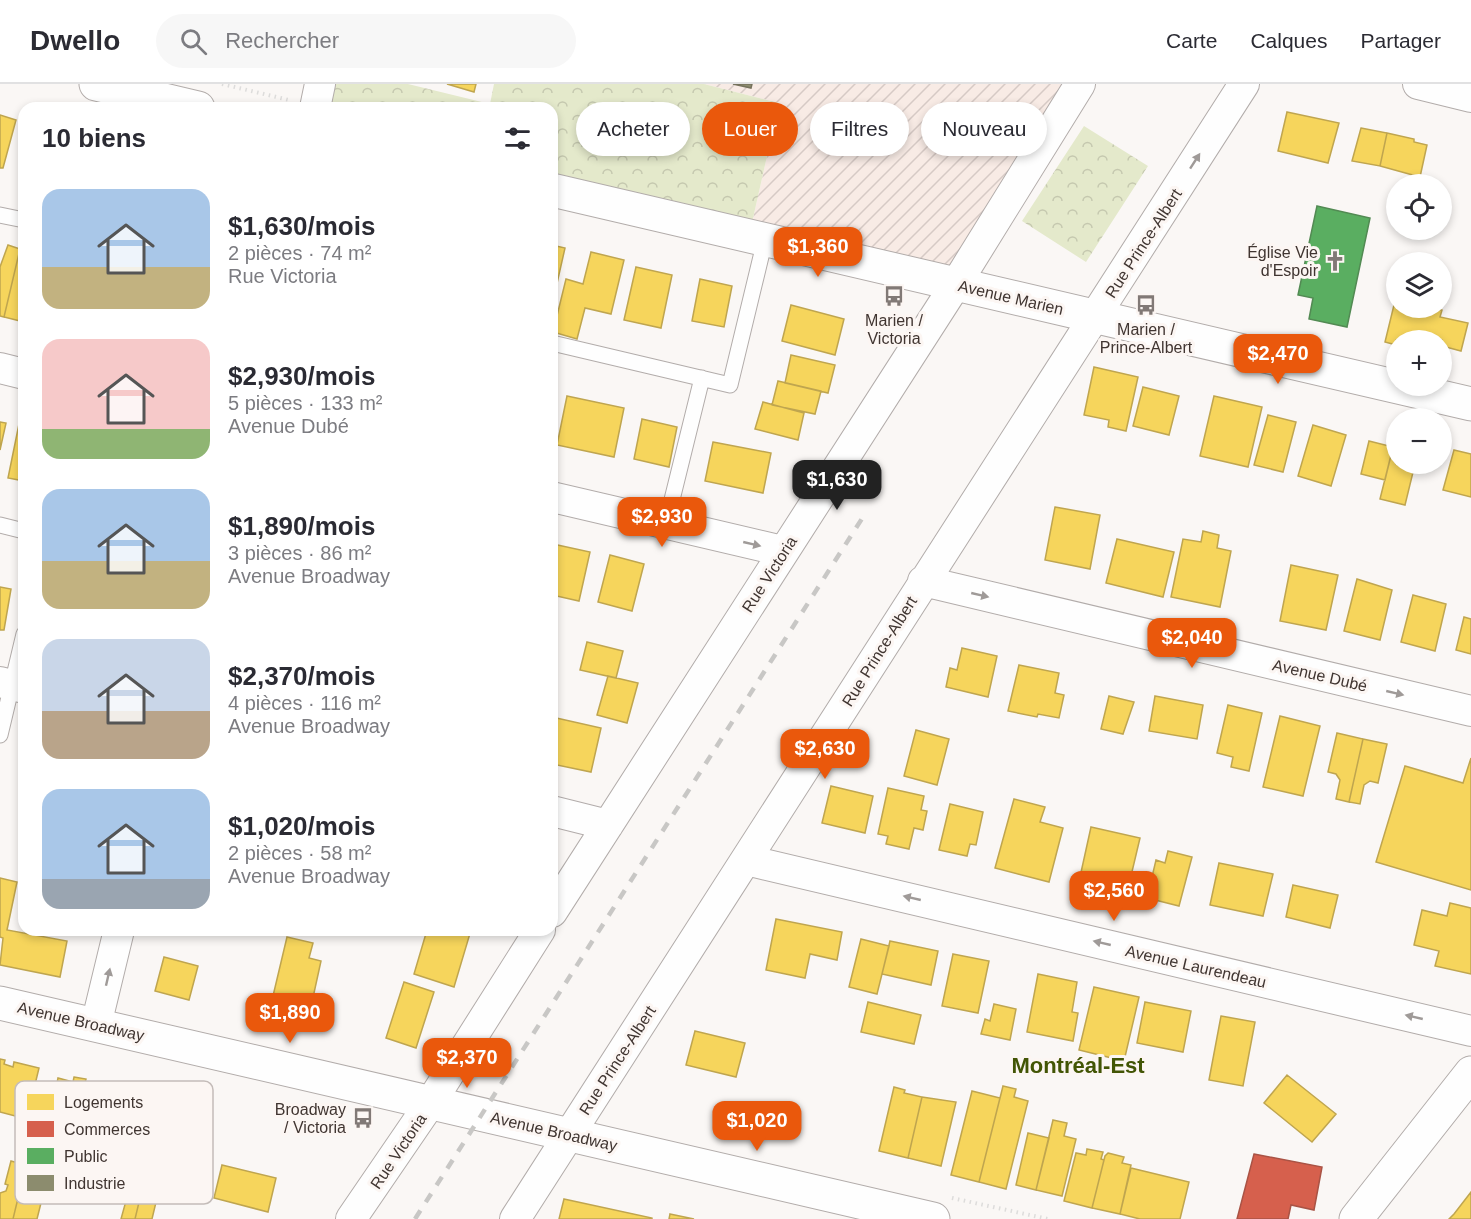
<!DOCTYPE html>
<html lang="fr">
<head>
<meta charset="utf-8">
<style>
	body { margin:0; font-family:Helvetica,sans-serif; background:#f7f7f7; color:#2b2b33; height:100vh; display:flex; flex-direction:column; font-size:22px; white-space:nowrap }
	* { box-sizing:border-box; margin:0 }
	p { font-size:20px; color:#7c7c81 }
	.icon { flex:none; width:33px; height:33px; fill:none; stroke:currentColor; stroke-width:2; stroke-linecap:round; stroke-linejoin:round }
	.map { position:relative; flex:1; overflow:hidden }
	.sheet { position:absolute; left:18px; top:18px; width:540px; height:834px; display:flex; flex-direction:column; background:#fff; border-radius:18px; box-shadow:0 3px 9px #0003 }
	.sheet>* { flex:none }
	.banner { position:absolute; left:576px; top:18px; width:570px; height:54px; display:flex; gap:12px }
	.buttons { position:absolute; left:1386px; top:90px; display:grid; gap:12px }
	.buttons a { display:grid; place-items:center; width:66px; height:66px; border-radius:50%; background:#fff; box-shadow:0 3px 9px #0003; font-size:30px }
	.price { position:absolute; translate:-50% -51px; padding:0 14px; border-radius:12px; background:#ea580c; color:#fff; font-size:20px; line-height:39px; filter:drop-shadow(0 2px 3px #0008) }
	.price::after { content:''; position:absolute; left:50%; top:36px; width:18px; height:14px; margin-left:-9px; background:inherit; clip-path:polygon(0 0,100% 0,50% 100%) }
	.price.current { background:#222; color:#fff }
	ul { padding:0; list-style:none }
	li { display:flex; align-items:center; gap:18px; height:150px; padding:0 24px }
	li span { display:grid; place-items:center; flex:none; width:168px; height:120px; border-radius:18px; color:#555 }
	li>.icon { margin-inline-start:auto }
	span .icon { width:72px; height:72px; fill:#fffc; stroke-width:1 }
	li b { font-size:26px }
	h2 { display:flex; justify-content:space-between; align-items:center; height:72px; padding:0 24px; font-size:26px }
	.pill { padding:0 21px; border-radius:27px; background:#fff; box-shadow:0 3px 9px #0003; font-size:21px; line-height:54px }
	.pill.current { background:#ea580c; color:#fff }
	header { display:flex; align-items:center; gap:36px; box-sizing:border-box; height:84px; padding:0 30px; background:#fff; border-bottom:2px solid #e1e1e2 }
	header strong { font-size:28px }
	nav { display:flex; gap:33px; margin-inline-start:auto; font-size:21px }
	.search { width:420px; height:54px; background:#f7f7f7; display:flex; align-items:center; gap:15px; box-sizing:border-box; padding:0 21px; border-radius:33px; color:#7c7c81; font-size:22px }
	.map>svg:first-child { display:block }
	.industrial { fill:url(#industrial-furrows) }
	.forest { fill:url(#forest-crowns) }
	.homes { fill:#f6d55c; stroke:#bfa54f; stroke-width:1.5 }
	.shops { fill:#d6604d; stroke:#a95345; stroke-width:1.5 }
	.public { fill:#5aae61; stroke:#528a53; stroke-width:1.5 }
	.industry { fill:#8c8c6e; stroke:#75725c; stroke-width:1.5 }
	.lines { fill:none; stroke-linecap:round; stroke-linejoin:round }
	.lane-casing { stroke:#b2acaa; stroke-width:17 }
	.street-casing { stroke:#b2acaa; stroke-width:32 }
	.secondary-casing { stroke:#b2acaa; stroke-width:35 }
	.path { stroke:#dddcdb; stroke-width:4; stroke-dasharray:1.5 4.5; stroke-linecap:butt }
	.lane { stroke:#fefefe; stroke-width:15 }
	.street { stroke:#fefefe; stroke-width:30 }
	.secondary { stroke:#fefefe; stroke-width:33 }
	.rail { stroke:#c8c7c5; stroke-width:4.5; stroke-dasharray:10 10; stroke-linecap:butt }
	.oneway { fill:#9f9a98 }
	.labels { text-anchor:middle; stroke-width:6; stroke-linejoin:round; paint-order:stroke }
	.street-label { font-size:16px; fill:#403531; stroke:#fcf6f3 }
	.poi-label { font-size:16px; fill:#403531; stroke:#fcf6f3; text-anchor:end }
	.district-label { font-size:22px; font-weight:bold; fill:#425505; stroke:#fcf6f3 }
	.key { fill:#fcf6f3; stroke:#c4bcb9; stroke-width:1.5 }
	.key-label { font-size:16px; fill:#403531 }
</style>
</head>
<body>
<header>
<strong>Dwello</strong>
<div class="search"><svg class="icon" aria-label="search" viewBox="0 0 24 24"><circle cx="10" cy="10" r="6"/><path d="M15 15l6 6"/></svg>Rechercher</div>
<nav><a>Carte</a><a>Calques</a><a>Partager</a></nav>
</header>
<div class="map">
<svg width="1471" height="1135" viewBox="0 0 1471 1135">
	<defs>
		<pattern id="industrial-furrows" width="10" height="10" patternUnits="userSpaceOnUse" patternTransform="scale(1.5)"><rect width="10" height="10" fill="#f8ebe5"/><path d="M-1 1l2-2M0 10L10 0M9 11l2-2" fill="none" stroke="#d6cac5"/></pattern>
		<pattern id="forest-crowns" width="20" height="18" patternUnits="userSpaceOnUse" patternTransform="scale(1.5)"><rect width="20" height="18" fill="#e4e9cb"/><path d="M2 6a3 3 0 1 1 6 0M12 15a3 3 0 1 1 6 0" fill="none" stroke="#c5c8af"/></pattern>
	</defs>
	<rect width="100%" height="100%" fill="#faf7f5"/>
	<path class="industrial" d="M704 0H1080L956 200 749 152 779 19Z"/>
	<path class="forest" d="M320 0H408L490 20 494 0H704L779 19 749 152 552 106V24H315Z
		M1084 42 1148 82 1086 178 1022 137Z"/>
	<path class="homes" d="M447 0H476L474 8Z
		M1287 28 1339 39 1328 79 1278 67Z
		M0 31 16 36 3 84H0Z
		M1361 44 1387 49 1380 82 1352 77Z
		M1387 49 1414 55V58L1427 61 1420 93 1380 82Z
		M8 161 20 165 4 233 0 232V183Z
		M552 161 565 164 553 217H552Z
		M20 165H24V238L4 233Z
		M591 168 624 176 611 230 585 224 577 255 553 248 566 195 583 200Z
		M636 183 672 191 661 244 624 236Z
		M700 195 732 202 724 243 692 237Z
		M791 221 844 235 835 271 782 257Z
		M1394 221 1427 229 1429 224 1442 226 1440 233 1468 239 1461 267 1442 262V256H1396V261L1385 258Z
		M791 271 835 281 828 309 785 299Z
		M1094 283 1138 293 1126 347 1108 343 1109 336 1084 331Z
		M778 297 821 307 815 330 772 321Z
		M1143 303 1179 312 1169 351 1133 342Z
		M567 312 624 324 614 373 557 361Z
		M1214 312 1262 323 1248 383 1200 372Z
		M763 318 804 329 798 356 755 345Z
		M1268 331 1296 338 1283 388 1254 381Z
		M642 335 677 343 669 383 634 375Z
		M0 338 6 339 0 366Z
		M19 340 24 341V397L8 394Z
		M1313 341 1346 351 1331 402 1298 392Z
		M1369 357 1393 363 1385 396 1361 390Z
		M713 358 771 369 763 409 705 397Z
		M1393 363H1396V380H1415L1405 421 1380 415Z
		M1454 366 1471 370V413L1443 406Z
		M1055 423 1100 431 1090 485 1045 476Z
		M1203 447 1219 451 1217 464 1231 467 1220 523 1171 513 1183 455 1201 458Z
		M1117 455 1174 468 1163 513 1106 499Z
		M553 460 590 468 579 517 552 511Z
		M610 471 644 480 632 527 598 518Z
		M1291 481 1338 491 1326 546 1280 537Z
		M1357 495 1392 506 1380 556 1344 547Z
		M0 503 11 505 4 546H0Z
		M1413 511 1446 520 1435 567 1401 558Z
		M1464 533 1471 535V570L1456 566Z
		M587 558 623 567 616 594 580 586Z
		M962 564 997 572 988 613 946 603 950 584 957 586Z
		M1019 581 1059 589 1055 609 1064 611 1059 634 1038 630 1037 633 1008 627Z
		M608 592 638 599 627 639 597 631Z
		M1109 612 1134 618 1123 650 1101 645Z
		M1155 612 1203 621 1197 655 1149 647Z
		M1228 621 1262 629 1249 687 1231 683 1233 673 1217 669Z
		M1280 632 1320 642 1303 712 1263 703Z
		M552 633 601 644 591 688 552 680Z
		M916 646 949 655 937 701 904 692Z
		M1337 649 1363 655 1349 718 1336 715 1340 696 1336 690 1328 688Z
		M1363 655 1387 660 1378 699 1370 697 1364 701 1360 720 1349 718Z
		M1471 674V806L1376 778 1405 682 1463 699Z
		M831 702 873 712 865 749 822 739Z
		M888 704 924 712 921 726 927 727 923 746 914 744 909 765 886 760 888 752 878 750Z
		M1014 715 1045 723 1040 738 1063 744 1049 798 995 784Z
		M950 720 983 728 976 761 970 760 967 772 939 766Z
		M1091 743 1140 754 1126 813 1078 802Z
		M1168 767 1192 773 1179 822 1147 814 1156 776 1165 779Z
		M1219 779 1273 790 1263 832 1210 821Z
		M0 794 17 798 7 846 67 857 60 893 0 881 3 854 0 853Z
		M1293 801 1338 811 1330 844 1286 833Z
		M1450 819 1471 824V890L1435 882 1439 867 1414 861 1422 826 1447 832Z
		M776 835 842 848 837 876 810 870 805 894 766 886Z
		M427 846H471L454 903 414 890Z
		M287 853 313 859 309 874 321 877 307 941 268 933Z
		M861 855 889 862 877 910 849 903Z
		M890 857 938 867 931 901 882 890Z
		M953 870 989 877 978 929 942 922Z
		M164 873 198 882 189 916 155 907Z
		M1038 890 1077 898 1072 928 1078 929 1073 957 1027 948Z
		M404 898 434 908 416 964 386 954Z
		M1094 903 1139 913 1124 977 1079 966Z
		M868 918 921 931 914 960 861 948Z
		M1145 918 1191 927 1183 968 1137 959Z
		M994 920 1016 925 1010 956 981 950 985 935 990 937Z
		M1221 932 1255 938 1243 1002 1209 996Z
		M695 947 745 959 736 993 686 981Z
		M0 975 5 976 4 980 13 983 14 978 39 984 25 1042 21 1041 23 1034 0 1028Z
		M1287 991 1336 1030 1312 1058 1264 1019Z
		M74 993 86 995 85 999 102 1003 92 1045 50 1034 58 994 73 998Z
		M1003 1002 1016 1005 1014 1013 1028 1017 1006 1105 979 1098Z
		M894 1003 905 1006 904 1009 922 1013 908 1074 879 1067Z
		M972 1007 1000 1014 979 1098 951 1091Z
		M922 1013 956 1018 941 1082 908 1074Z
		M1053 1036 1067 1039 1064 1052 1076 1055 1062 1112 1036 1106Z
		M1028 1049 1049 1054 1036 1106 1016 1101Z
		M1087 1065 1103 1068 1101 1075 1104 1076 1092 1124 1064 1117 1076 1069 1086 1071Z
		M1108 1069 1124 1073 1122 1079 1131 1081 1120 1130 1092 1124 1105 1072Z
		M11 1077 26 1081 13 1135H0V1109L6 1107 8 1101 5 1100Z
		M26 1081 41 1085 35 1109 30 1107 29 1112 32 1117 41 1119 37 1135H13Z
		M222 1081 276 1094 268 1128 214 1114Z
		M1131 1084 1189 1098 1180 1135H1140L1120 1130Z
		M129 1106 141 1110 135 1135H121Z
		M1471 1108V1135H1449L1454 1130Z
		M141 1110 157 1114 152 1135H135Z
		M564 1115 652 1134V1135H559Z
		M670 1130 694 1135H669Z"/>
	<path class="shops" d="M1254 1070 1322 1083 1314 1126 1291 1121 1288 1135H1237Z"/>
	<path class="public" d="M1317 122 1370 134 1347 243 1309 235 1313 214 1298 211Z"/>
	<path class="industry" d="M733 0H752L751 4Z"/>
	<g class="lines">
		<g class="lane-casing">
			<path id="lane" d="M0 131 24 136
				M552 259 730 301 765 156
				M666 440 702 294
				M0 441 24 447
				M0 651 24 550"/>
		</g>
		<g class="street-casing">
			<path id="street" d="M1418 0 1471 13
				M315 24 320 0
				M0 284 24 290
				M552 413 783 467
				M923 497 1471 627
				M0 598 24 604
				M552 727 608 741
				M746 776 1471 947
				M552 828 956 200 1080 0
				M96 941 119 846
				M351 1135 431 1018 540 846
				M515 1135 1244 0"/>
		</g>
		<g class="secondary-casing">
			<path id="secondary" d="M96 0 198 24
				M552 106 1471 320
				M0 919 933 1135
				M1356 1135 1471 989"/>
		</g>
		<path class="path" d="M222 0 289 16
			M952 1114 1048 1135"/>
		<use href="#lane" class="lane"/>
		<use href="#street" class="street"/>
		<use href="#secondary" class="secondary"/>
		<path class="rail" d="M415 1135 863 433"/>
	</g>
	<defs><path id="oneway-solid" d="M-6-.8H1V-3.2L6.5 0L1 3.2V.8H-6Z" transform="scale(1.5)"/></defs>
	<g class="oneway">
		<use href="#oneway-solid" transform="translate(1195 77) rotate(-57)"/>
		<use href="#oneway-solid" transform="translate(752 460) rotate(13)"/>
		<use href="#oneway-solid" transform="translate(980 511) rotate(13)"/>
		<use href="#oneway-solid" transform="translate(1395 609) rotate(13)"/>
		<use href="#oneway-solid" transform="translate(912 814) rotate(-167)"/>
		<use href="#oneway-solid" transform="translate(1102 859) rotate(-167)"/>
		<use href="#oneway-solid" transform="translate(108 893) rotate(-77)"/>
		<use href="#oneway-solid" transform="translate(1414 933) rotate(-167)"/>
	</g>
	<defs>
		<g id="church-bare" transform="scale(1.62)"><path d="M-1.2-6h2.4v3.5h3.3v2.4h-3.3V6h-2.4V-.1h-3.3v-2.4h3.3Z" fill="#817976" stroke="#fcf6f3" stroke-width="2.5" paint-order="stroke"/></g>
		<g id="bus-bare" transform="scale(1.62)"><path d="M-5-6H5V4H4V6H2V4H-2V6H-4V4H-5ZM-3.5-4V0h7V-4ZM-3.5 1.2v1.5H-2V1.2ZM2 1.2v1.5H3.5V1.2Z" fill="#817976" stroke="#fcf6f3" stroke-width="2.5" paint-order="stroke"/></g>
	</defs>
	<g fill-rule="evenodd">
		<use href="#church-bare" x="1335" y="177"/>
		<use href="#bus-bare" x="894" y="212"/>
		<use href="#bus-bare" x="1146" y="221"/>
		<use href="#bus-bare" x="363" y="1034"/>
	</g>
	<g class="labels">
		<g class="street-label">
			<text transform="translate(1143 159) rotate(-57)" y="6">Rue Prince-Albert</text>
			<text transform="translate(1011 213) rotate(13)" y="6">Avenue Marien</text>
			<text transform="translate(769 490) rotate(-57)" y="6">Rue Victoria</text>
			<text transform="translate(879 567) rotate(-58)" y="6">Rue Prince-Albert</text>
			<text transform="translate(1320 591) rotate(13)" y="6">Avenue Dubé</text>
			<text transform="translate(1196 882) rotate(13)" y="6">Avenue Laurendeau</text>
			<text transform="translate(81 937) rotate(13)" y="6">Avenue Broadway</text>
			<text transform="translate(617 976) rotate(-57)" y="6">Rue Prince-Albert</text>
			<text transform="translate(554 1047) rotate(13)" y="6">Avenue Broadway</text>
			<text transform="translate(398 1067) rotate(-56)" y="6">Rue Victoria</text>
		</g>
		<g class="poi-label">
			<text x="1318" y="174">Église Vie<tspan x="1318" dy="18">d'Espoir</tspan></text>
			<text x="894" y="242" text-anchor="middle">Marien /<tspan x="894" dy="18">Victoria</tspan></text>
			<text x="1146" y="251" text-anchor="middle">Marien /<tspan x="1146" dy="18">Prince-Albert</tspan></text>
			<text x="346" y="1031">Broadway<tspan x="346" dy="18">/ Victoria</tspan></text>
		</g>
		<g class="district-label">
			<text x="1078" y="989">Montréal-Est</text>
		</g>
	</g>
	<rect x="15" y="997" width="198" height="123" rx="9" class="key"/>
	<rect x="27" y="1010" width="27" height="16" fill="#f6d55c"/>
	<rect x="27" y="1037" width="27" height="16" fill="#d6604d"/>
	<rect x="27" y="1064" width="27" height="16" fill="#5aae61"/>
	<rect x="27" y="1091" width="27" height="16" fill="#8c8c6e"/>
	<g class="key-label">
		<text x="64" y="1024">Logements</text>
		<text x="64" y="1051">Commerces</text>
		<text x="64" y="1078">Public</text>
		<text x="64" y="1105">Industrie</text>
	</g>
</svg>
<div class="buttons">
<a><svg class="icon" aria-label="locate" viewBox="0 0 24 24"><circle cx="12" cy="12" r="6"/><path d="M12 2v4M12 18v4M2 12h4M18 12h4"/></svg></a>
<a><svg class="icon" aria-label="layers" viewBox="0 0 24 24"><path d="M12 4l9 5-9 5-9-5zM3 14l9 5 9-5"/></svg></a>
<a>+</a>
<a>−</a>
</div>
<b class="price" style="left:818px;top:194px">$1,360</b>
<b class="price" style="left:1278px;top:301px">$2,470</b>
<b class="price current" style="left:837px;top:427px">$1,630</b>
<b class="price" style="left:662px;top:464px">$2,930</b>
<b class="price" style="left:1192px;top:585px">$2,040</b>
<b class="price" style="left:825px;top:696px">$2,630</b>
<b class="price" style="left:1114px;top:838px">$2,560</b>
<b class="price" style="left:290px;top:960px">$1,890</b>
<b class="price" style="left:467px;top:1005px">$2,370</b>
<b class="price" style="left:757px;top:1068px">$1,020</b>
<div class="banner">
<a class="pill">Acheter</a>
<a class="pill current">Louer</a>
<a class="pill">Filtres</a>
<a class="pill">Nouveau</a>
</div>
<section class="sheet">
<h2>10 biens<svg class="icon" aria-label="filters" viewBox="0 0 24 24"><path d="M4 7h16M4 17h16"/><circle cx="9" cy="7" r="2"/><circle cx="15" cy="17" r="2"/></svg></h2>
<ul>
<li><span style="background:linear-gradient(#a9c7e8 65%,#c2b280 0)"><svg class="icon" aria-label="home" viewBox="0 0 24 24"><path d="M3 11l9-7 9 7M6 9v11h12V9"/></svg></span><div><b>$1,630/mois</b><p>2 pièces · 74 m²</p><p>Rue Victoria</p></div></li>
<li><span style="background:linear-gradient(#f6c9c9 75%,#8fb573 0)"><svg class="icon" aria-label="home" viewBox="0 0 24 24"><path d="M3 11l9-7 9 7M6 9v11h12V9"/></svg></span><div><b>$2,930/mois</b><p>5 pièces · 133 m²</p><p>Avenue Dubé</p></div></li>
<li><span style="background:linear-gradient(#a9c7e8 60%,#c2b280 0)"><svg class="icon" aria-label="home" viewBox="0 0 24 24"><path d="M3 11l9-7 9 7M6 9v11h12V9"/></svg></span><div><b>$1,890/mois</b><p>3 pièces · 86 m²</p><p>Avenue Broadway</p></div></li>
<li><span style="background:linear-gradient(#c9d6e8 60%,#b9a48a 0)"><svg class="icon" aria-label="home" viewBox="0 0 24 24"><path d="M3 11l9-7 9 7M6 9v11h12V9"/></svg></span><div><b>$2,370/mois</b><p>4 pièces · 116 m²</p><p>Avenue Broadway</p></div></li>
<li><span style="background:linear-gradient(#a9c7e8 75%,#9aa5b1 0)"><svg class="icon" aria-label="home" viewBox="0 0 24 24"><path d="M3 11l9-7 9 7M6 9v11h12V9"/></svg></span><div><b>$1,020/mois</b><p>2 pièces · 58 m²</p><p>Avenue Broadway</p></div></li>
</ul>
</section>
</div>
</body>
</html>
